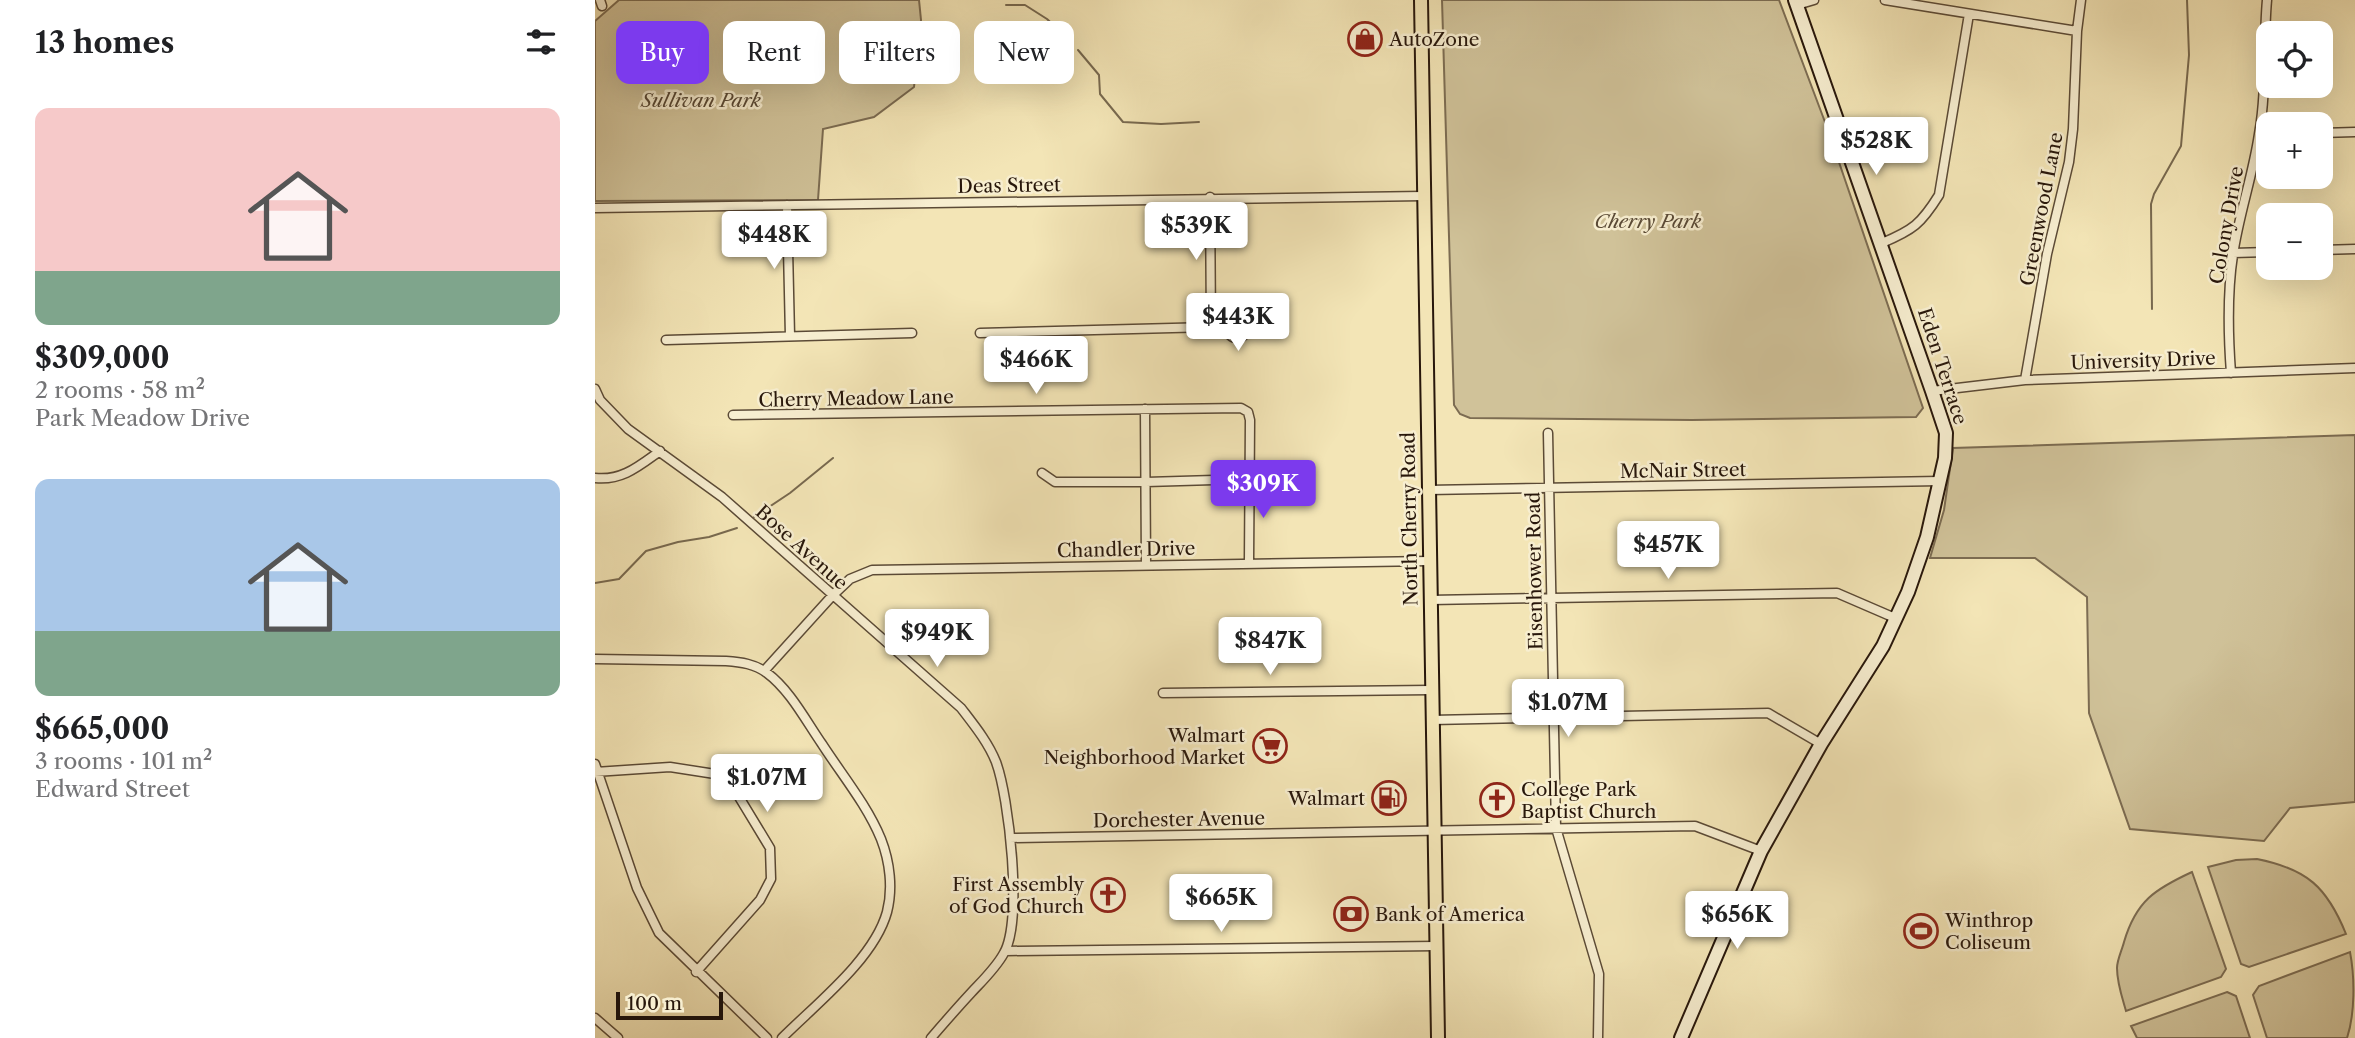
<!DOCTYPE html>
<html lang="en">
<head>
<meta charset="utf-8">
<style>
	body { margin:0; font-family:"Libre Caslon Text",serif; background:#f2f2f2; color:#202124; height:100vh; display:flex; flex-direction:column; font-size:26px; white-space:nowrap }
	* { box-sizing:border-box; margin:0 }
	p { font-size:23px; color:#757577 }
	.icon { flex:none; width:38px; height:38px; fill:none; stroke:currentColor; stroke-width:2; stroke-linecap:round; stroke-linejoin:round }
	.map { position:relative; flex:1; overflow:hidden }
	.side { display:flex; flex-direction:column; background:#fff; width:595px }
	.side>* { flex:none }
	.banner { position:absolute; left:21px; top:21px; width:665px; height:63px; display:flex; gap:14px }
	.controls { position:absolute; left:1661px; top:21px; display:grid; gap:14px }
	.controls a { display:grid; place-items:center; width:77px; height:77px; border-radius:14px; background:#fff; box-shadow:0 7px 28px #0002; font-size:35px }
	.scale { position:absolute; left:21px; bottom:18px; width:107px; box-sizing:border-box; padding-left:7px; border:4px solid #28170b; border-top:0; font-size:19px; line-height:24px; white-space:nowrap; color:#28170b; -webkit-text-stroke:5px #f7eed0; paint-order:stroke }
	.price { position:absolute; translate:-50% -60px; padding:0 16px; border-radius:7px; background:#fff; color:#222; font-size:23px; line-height:46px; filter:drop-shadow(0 2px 4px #0008) }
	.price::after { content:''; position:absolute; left:50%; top:42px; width:21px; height:16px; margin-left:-10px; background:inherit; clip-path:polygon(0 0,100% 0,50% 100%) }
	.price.on { background:#7c3aed; color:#fff }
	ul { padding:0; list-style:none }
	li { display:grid; align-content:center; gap:14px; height:371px; padding:0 35px }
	li span { display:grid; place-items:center; height:217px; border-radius:14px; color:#555 }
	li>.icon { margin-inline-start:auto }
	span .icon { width:126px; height:126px; fill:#fffc; stroke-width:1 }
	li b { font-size:30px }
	h2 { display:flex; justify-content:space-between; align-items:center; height:84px; padding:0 35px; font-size:30px }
	.tag { padding:0 24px; border-radius:14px; background:#fff; box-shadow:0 7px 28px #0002; font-size:24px; line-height:63px }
	.tag.on { background:#7c3aed; color:#fff }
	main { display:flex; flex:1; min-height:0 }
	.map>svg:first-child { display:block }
	.green { fill:#d0c299; stroke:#7c6c52; stroke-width:2 }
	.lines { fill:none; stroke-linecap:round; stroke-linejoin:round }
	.stream { stroke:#78694f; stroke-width:2 }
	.street-casing { stroke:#5b4a36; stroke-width:11 }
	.secondary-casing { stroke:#28170b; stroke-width:16 }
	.primary-casing { stroke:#28170b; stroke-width:16 }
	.street { stroke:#f7eed0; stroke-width:8 }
	.secondary { stroke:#f7eed0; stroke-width:12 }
	.primary { stroke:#f3e5b6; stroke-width:12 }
	.labels { text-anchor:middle; stroke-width:5; stroke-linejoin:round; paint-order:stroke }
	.poi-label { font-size:19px; fill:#28170b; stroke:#f7eed0; text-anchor:start }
	.park-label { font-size:19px; font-style:italic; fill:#5a4a36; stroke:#f7eed0 }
	.street-label { font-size:19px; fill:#28170b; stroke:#f7eed0 }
</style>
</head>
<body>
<main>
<section class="side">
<h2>13 homes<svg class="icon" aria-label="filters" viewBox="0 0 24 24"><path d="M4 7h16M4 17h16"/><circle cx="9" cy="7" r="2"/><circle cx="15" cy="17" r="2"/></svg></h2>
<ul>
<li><span style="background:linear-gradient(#f6c9c9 75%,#7fa58c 0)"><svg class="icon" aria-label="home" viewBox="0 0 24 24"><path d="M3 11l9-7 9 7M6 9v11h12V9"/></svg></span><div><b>$309,000</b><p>2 rooms · 58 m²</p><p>Park Meadow Drive</p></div></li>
<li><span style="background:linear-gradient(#a9c7e8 70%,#7fa58c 0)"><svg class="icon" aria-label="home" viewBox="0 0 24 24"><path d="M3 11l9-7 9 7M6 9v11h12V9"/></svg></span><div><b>$665,000</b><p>3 rooms · 101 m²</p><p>Edward Street</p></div></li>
</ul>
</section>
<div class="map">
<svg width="1760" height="1038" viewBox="0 0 1760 1038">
	<rect width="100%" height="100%" fill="#f3e5b6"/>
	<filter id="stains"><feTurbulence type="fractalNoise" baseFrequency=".00286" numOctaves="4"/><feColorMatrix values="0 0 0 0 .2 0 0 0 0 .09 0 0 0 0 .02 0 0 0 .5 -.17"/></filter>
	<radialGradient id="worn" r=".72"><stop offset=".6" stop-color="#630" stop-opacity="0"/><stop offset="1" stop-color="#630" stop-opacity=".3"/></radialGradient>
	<path class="green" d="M24 0H324L326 20 319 87 279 117 228 129 223 200 0 201V21Z
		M847 0H1184L1233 130 1328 408 1321 417 1097 420 875 418 865 414 859 405Z
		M1760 435V802L1695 808 1669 841 1535 829 1494 713 1492 597 1440 558H1335L1349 510 1358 448Z
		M1662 859C1712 869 1732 887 1751 934L1654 967 1646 964 1613 867 1641 860Z
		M1597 872 1631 969 1626 977 1531 1011C1527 997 1522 983 1522 968 1522 960 1527 950 1529 942 1541 901 1560 889 1597 872Z
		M1755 952C1760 978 1760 1014 1752 1038H1672L1658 995 1664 986Z
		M1632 992 1641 996 1655 1038H1542L1536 1026Z"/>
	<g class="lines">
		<path class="stream" d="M411 5H430L452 19 471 37
			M483 50 504 75 505 94 528 122 566 124 604 122
			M1557 309 1556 204 1559 194 1586 146 1594 55 1592 0
			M159 517 195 493 238 458
			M0 583 24 579 51 551 83 542 114 537 142 528"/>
		<g class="street-casing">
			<path id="street" d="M5 0 7 6
				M1290 0 1482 31
				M1202 5 1219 0
				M1726 133 1760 132
				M615 197 616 327
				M192 205 195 336
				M0 208 828 196
				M1287 243C1318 230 1326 224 1344 195L1374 14
				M1726 250 1760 249
				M1638 253 1673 252
				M632 328a10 10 0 1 1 20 0a10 10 0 1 1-20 0Z
				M385 333 616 327 632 331
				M71 340 317 333
				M1636 373C1633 333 1632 294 1638 255 1644 214 1658 175 1664 134 1672 89 1668 45 1672 0
				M1430 380 1452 254 1474 162 1478 129 1482 31 1486 0
				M0 389 5 400 33 429 127 497 366 708C379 725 393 742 401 762 414 797 428 920 409 953 401 968 387 981 375 994 362 1008 349 1023 336 1038
				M1337 391 1430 380 1760 368
				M550 409 551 565
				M138 415 646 408 653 412 655 420 654 562
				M953 433 961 828 1004 974 1003 1038
				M447 473 460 482H551L653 479
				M0 478C27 481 44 466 65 451
				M833 490 1345 481
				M835 600 1242 593 1300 618
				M0 659 131 661C146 662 160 664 172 673 195 690 211 721 227 744 247 775 272 805 286 839 295 862 298 889 292 912 279 959 221 1004 187 1038
				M169 671 237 596 255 579 277 570 834 561
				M568 693 836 690
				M837 720 1173 713 1226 744
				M0 764 42 888 64 933 172 1038
				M0 772 75 767 120 774 138 787 175 848 176 879 165 900 101 972
				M415 838 1100 826 1166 851
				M411 951 841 946
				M0 1018 23 1038"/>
		</g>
		<g class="secondary-casing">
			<path id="secondary" d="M1086 1038 1166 851 1226 744 1288 646 1313 592 1332 537 1350 458 1351 433 1337 391 1200 0"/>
		</g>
		<g class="primary-casing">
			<path id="primary" d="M826 0 843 1038"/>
		</g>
		<use href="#street" class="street"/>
		<use href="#secondary" class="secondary"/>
		<use href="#primary" class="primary"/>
	</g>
	<defs>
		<g id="shop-ring" transform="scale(1.75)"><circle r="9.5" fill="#f7eed0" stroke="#8f2418" stroke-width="1.5"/><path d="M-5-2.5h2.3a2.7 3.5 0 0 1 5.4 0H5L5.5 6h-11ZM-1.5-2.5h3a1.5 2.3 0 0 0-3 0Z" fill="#8f2418"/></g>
		<g id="supermarket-ring" transform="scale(1.75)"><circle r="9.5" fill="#f7eed0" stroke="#8f2418" stroke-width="1.5"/><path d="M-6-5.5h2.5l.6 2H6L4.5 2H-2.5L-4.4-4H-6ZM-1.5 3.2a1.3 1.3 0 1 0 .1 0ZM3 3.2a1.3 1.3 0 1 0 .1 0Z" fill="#8f2418"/></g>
		<g id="fuel-ring" transform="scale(1.75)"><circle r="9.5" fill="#f7eed0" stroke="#8f2418" stroke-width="1.5"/><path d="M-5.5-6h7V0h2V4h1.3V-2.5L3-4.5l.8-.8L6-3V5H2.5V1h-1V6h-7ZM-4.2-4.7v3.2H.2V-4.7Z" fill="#8f2418"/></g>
		<g id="church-ring" transform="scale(1.75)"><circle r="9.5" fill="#f7eed0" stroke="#8f2418" stroke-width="1.5"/><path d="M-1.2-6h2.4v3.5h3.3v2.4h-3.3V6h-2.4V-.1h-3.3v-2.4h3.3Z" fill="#8f2418"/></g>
		<g id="bank-ring" transform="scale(1.75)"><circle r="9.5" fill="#f7eed0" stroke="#8f2418" stroke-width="1.5"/><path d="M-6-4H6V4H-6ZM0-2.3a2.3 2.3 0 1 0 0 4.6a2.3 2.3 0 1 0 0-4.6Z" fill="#8f2418"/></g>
		<g id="stadium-ring" transform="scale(1.75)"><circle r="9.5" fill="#f7eed0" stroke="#8f2418" stroke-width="1.5"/><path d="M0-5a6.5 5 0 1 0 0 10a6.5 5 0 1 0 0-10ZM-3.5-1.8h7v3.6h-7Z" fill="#8f2418"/></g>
	</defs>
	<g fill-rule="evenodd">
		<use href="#shop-ring" x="770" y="39"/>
		<use href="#supermarket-ring" x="675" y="746"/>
		<use href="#fuel-ring" x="794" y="798"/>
		<use href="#church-ring" x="902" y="800"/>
		<use href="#church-ring" x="513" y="895"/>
		<use href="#bank-ring" x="756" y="914"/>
		<use href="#stadium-ring" x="1326" y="931"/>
	</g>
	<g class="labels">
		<g class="poi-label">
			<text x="794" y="46">AutoZone</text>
			<text x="650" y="742" text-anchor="end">Walmart<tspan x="650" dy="22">Neighborhood Market</tspan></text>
			<text x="926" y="796">College Park<tspan x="926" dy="22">Baptist Church</tspan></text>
			<text x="770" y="805" text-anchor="end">Walmart</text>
			<text x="489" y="891" text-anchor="end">First Assembly<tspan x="489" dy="22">of God Church</tspan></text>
			<text x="780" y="921">Bank of America</text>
			<text x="1350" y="927">Winthrop<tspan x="1350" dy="22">Coliseum</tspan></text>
		</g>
		<g class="park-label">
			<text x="106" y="107">Sullivan Park</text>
			<text x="1053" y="228">Cherry Park</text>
		</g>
		<g class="street-label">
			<text transform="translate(414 185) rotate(-1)" y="7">Deas Street</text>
			<text transform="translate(1446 209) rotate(-79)" y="7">Greenwood Lane</text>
			<text transform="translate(1631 225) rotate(-80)" y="7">Colony Drive</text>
			<text transform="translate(1548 360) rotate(-2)" y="7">University Drive</text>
			<text transform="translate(1348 366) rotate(72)" y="7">Eden Terrace</text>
			<text transform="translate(261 398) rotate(-1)" y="7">Cherry Meadow Lane</text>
			<text transform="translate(1088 470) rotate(-1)" y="7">McNair Street</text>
			<text transform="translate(814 519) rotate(-91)" y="7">North Cherry Road</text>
			<text transform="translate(207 547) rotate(42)" y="7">Bose Avenue</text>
			<text transform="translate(531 549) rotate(-1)" y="7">Chandler Drive</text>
			<text transform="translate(939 571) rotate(-91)" y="7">Eisenhower Road</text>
			<text transform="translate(584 819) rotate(-1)" y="7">Dorchester Avenue</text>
		</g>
	</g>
	<rect width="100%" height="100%" filter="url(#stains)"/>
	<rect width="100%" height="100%" fill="url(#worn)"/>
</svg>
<div class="controls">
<a><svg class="icon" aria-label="locate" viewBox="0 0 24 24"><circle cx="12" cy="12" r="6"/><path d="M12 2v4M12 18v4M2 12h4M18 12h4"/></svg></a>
<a>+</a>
<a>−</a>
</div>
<div class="scale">100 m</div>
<b class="price" style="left:1281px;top:177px">$528K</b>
<b class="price" style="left:601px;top:262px">$539K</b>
<b class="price" style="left:179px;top:271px">$448K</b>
<b class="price" style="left:643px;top:353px">$443K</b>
<b class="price" style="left:441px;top:396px">$466K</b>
<b class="price on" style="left:668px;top:520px">$309K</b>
<b class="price" style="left:1073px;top:581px">$457K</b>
<b class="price" style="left:342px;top:669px">$949K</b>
<b class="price" style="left:675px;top:677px">$847K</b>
<b class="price" style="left:973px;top:739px">$1.07M</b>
<b class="price" style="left:172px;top:814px">$1.07M</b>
<b class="price" style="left:626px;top:934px">$665K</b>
<b class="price" style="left:1142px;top:951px">$656K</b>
<div class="banner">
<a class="tag on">Buy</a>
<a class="tag">Rent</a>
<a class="tag">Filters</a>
<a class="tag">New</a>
</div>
</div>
</main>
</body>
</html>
